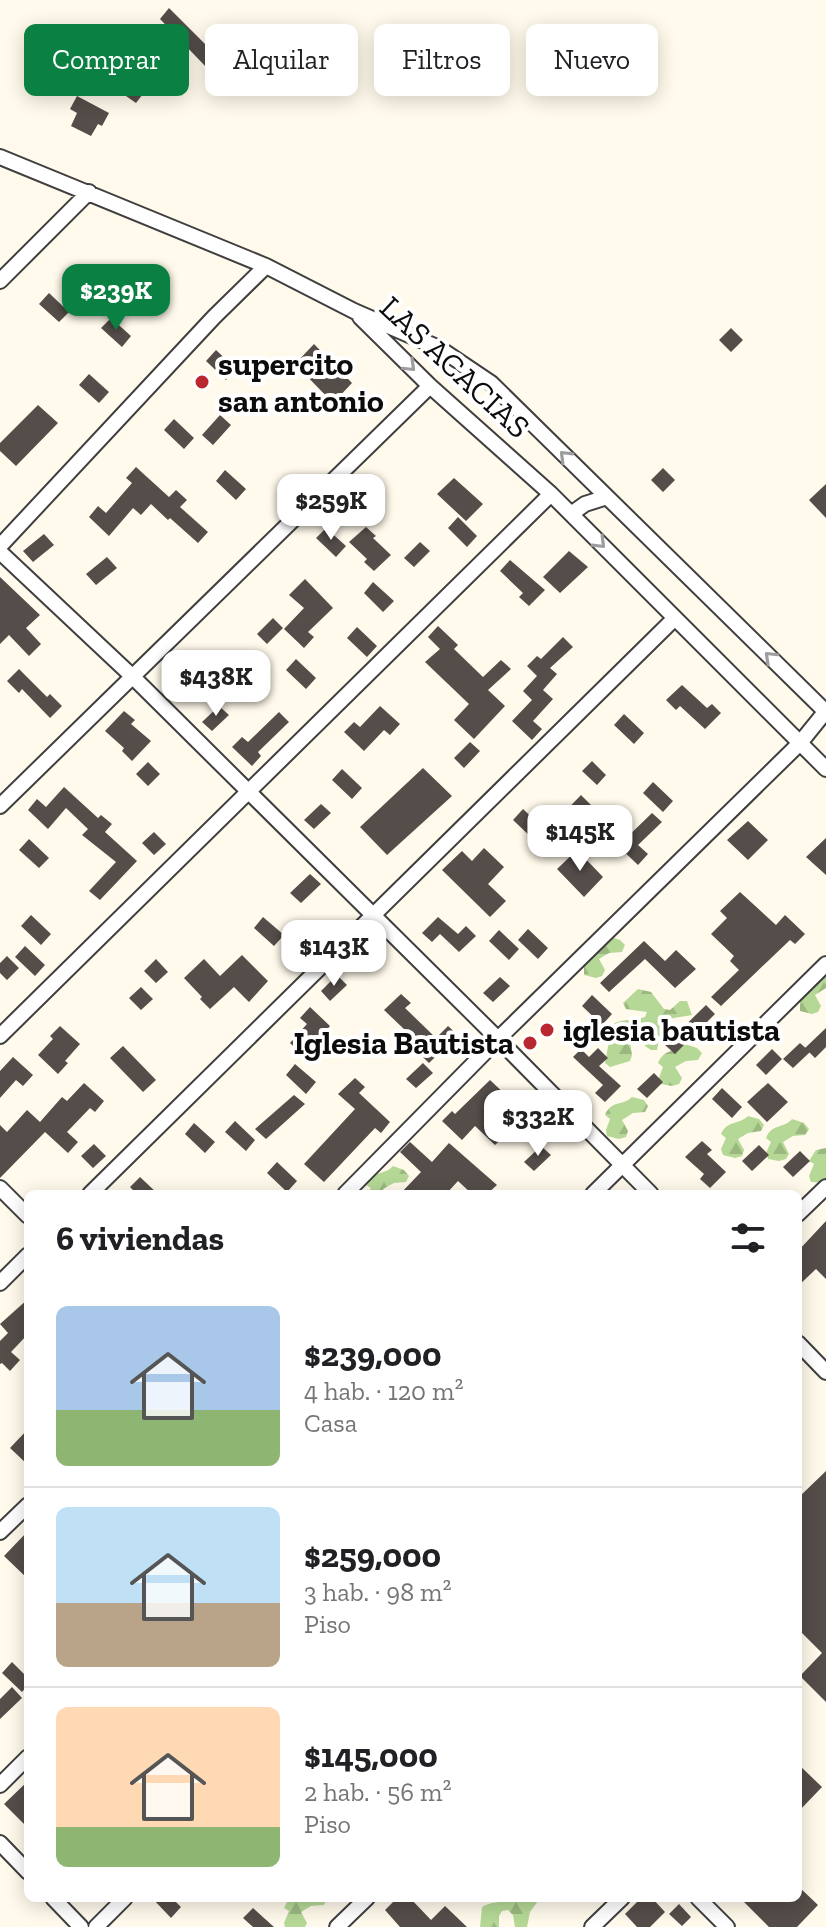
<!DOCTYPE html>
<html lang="es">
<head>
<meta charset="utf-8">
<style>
	body { margin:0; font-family:"Zilla Slab",serif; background:#f2f2f2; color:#202124; height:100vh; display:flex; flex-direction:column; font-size:30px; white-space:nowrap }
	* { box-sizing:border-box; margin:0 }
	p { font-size:26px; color:#757577 }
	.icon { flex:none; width:44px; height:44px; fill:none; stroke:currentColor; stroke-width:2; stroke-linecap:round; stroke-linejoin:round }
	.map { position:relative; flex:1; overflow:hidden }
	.sheet { position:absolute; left:24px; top:1190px; width:778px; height:712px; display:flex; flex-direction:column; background:#fff; border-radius:12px; box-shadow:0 4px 20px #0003 }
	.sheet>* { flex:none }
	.top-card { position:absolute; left:24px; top:24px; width:778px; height:72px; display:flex; gap:16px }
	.price { position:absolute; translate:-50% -68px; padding:0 18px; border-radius:16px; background:#fff; color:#222; font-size:26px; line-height:52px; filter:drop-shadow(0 2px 4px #0008) }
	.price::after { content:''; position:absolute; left:50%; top:48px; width:24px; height:18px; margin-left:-12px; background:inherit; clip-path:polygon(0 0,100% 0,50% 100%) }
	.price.active { background:#0b8043; color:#fff }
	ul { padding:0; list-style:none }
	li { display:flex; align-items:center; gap:24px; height:200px; padding:0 32px }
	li+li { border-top:2px solid #e0e0e0 }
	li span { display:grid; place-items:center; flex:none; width:224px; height:160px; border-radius:12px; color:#555 }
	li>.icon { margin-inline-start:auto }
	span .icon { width:96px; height:96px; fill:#fffc; stroke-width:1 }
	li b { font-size:34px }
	h2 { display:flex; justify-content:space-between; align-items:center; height:96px; padding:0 32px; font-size:34px }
	.pill { padding:0 28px; border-radius:12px; background:#fff; box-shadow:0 4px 20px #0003; font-size:28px; line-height:72px }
	.pill.active { background:#0b8043; color:#fff }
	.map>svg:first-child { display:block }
	.forest { fill:url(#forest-firs) }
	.building { fill:#544d49 }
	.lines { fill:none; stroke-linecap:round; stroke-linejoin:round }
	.street-casing { stroke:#3f3f3f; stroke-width:18 }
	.street { stroke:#fff; stroke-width:14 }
	.oneway { stroke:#9e9e9e }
	.poi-dot { fill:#b92731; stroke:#fff; stroke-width:3 }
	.labels { text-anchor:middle; stroke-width:8; stroke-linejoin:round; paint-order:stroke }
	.poi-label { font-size:32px; font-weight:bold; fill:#0c0c0c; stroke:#fff; text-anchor:start }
	.street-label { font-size:32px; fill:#0c0c0c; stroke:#fff }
</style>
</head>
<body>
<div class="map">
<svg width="826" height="1927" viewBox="0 0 826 1927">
	<defs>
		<pattern id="forest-firs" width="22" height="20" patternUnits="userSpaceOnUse" patternTransform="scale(2)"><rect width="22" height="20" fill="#b5d896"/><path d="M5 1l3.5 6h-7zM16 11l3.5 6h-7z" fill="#9ab880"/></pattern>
	</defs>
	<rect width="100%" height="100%" fill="#fffaeb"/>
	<path class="forest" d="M608 936 620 940 625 945 622 952 609 953 599 959 605 970 602 976 596 978 584 975V963Z
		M826 972V988L815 995 821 1006 818 1012 812 1014 800 1011V999Z
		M638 989 651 992 664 1009 670 1010 680 1001H687L692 1015 668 1019 661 1030 657 1050H651L645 1046 643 1032 638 1028 633 1029 629 1035 632 1055 630 1061 610 1067 605 1063 612 1025C622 1018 634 1021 645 1017L647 1012 626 1009 623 1003Z
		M685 1044 697 1048 702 1053 698 1060 686 1061 675 1067 682 1078 679 1084 672 1086 661 1084 659 1078 663 1067 658 1063C664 1048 676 1053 685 1044Z
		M632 1097 644 1100 648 1106 645 1112 633 1113 622 1120 628 1131 626 1137 619 1139 607 1136 606 1130 610 1119 605 1115C611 1100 623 1106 632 1097Z
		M748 1116 759 1119 764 1125 761 1131 748 1133 738 1139 744 1150 742 1156 735 1158 723 1155 721 1149 726 1138 721 1134C727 1120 739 1125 748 1116Z
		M792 1119 804 1123 809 1129 805 1135 793 1136 783 1142 789 1154 786 1159 779 1161 768 1159 766 1153 771 1142 766 1138C772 1123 784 1129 792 1119Z
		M826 1148V1183L811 1182 809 1176 814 1164 809 1161 816 1150Z
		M393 1166 404 1170 409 1176 406 1182 394 1183 383 1189 385 1194H368L371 1188 366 1185C372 1170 384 1176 393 1166Z
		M289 1898H326L327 1899 324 1905 311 1906 301 1912 307 1923 305 1927H285L284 1923 289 1911 284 1908Z
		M515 1898H559L538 1901 530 1912 527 1927H515L513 1915 508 1910 502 1911 499 1916V1927H480L482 1907C492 1900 505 1904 515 1898Z"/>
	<path class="building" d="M169 8 218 57 207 68 160 19Z
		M139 79 149 86 136 103 126 96Z
		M77 96 109 113 102 126 98 124 91 136 71 126 77 113 70 109Z
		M49 293 69 312 59 322 39 304Z
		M111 318 131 336 122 347 101 328Z
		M731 328 743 340 731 352 719 340Z
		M314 344 352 383 333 403 295 364Z
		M216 350 236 369 226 380 206 361Z
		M89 374 109 392 99 403 79 385Z
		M38 405 58 423 16 466 0 451V443Z
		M220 415 231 425 213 445 202 435Z
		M174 419 194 438 184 449 164 430Z
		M136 467 169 497 176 490 187 500 180 507 208 532 198 543 170 518 168 520 151 504 141 515 133 508 109 536 89 517 98 506 106 513 132 483 126 478Z
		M663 468 675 480 663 492 651 480Z
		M225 470 246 489 236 500 216 481Z
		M454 478 483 504 466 521 437 494Z
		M826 484V518L809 500Z
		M458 517 477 536 467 547 448 528Z
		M366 527 376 536 373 538 391 555 374 571 364 562 367 559 349 542Z
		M326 528 346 546 336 557 316 538Z
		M44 534 54 545 33 562 23 551Z
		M420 542 430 551 414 567 404 558Z
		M569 551 588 567 560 593 543 577Z
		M107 557 117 568 96 585 86 574Z
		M510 560 545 590 529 606 519 597 523 593 500 571Z
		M0 577 40 615 26 628 41 644 29 656 9 635 0 644Z
		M305 579 333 608 308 632 314 637 304 648 284 629 304 608 289 595Z
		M373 582 394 601 383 612 364 593Z
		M273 618 283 628 267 644 257 634Z
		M438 626 458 645 454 649 483 677 501 660 511 669 488 690 505 706 474 739 454 720 469 704 425 662 440 649 428 637Z
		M357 627 377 646 367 657 347 638Z
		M563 637 573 647 550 668 557 674 543 690 553 699 533 721 542 729 532 740 512 721 532 700 523 691 537 676 527 666 537 656 541 659Z
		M260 657 270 666 253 682 243 673Z
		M296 659 316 678 306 689 286 670Z
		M205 664 215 673 199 690 189 680Z
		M19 669 47 697 50 694 62 706 50 718 22 689 19 693 7 681Z
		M682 685 707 708 712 704 721 713 705 729 680 706 676 710 666 700Z
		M219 706 229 715 212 731 202 722Z
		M380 706 400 724 390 735 384 730 364 751 344 732 354 722 360 727Z
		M124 711 135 720 131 724 151 741 132 761 122 751 124 748 105 731Z
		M279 712 289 722 258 752 261 756 252 766 232 747 242 737 248 742Z
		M624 714 644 733 634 744 614 725Z
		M470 742 480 751 464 768 454 758Z
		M592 761 606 775 597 785 582 771Z
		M148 762 160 774 148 786 136 774Z
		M423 768 452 796 387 855 360 827Z
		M342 769 362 788 352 799 332 780Z
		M653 782 673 801 663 812 643 793Z
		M64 787 98 818 101 815 112 824 105 832 137 861 100 900 89 891 116 862 82 835 88 829 66 808 48 829 28 810 37 799 46 807Z
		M581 795 591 805 573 821 584 832 574 842 554 823Z
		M321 804 331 813 314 829 304 820Z
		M523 809 543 828 533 839 513 820Z
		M652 813 662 822 638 845 648 854 638 865 618 846Z
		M748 821 768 840 748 860 727 840Z
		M154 832 166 844 154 855 142 843Z
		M826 838V875L806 857Z
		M29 839 49 858 39 868 19 850Z
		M484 848 504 867 488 884 506 901 490 917 442 870 462 851 472 861Z
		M577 850 603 877 584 897 557 869Z
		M310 874 321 884 301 903 290 893Z
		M740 892 776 925 785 915 805 934 795 944 790 940 721 1006 711 997 739 970 730 961 734 956 711 934 727 918 720 911Z
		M31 915 51 934 41 945 21 926Z
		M263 917 284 935 274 946 254 928Z
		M438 917 458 934 466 926 476 936 459 952 440 934 432 942 422 933Z
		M528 929 548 948 538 959 518 940Z
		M499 930 519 949 509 960 489 941Z
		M644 941 665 961 676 950 696 969 675 988 645 959 609 992 600 983Z
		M25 946 45 965 35 976 15 957Z
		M242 955 268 981 249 1002 234 987 210 1009 200 999 202 997 184 978 204 959 220 976Z
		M7 956 19 968 7 980 0 973V963Z
		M156 959 168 972 156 983 144 971Z
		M337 975 347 985 330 1001 321 991Z
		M500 977 510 986 493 1002 483 993Z
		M141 987 153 999 141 1010 129 998Z
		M401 994 411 1003 405 1008 436 1038 448 1026 458 1035 429 1063 401 1036 406 1031 384 1010Z
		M592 995 612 1014 602 1025 582 1006Z
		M706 1005 715 1014 675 1054 665 1045Z
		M310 1007 330 1026 314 1045 320 1050 310 1062 290 1043 307 1024 300 1018Z
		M60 1026 80 1044 65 1061 68 1063 58 1074 38 1055 53 1039 50 1036Z
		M826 1028V1047L815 1058 805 1048Z
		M800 1043 810 1052 793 1068 783 1059Z
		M123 1046 156 1080 143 1092 110 1058Z
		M598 1048 608 1058 599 1066 621 1086 605 1102 595 1093 603 1085 573 1057 581 1049 589 1057Z
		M772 1049 782 1059 766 1075 756 1065Z
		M13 1057 33 1075 23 1086 16 1080 0 1098V1071Z
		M423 1063 433 1073 416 1088 406 1079Z
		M295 1064 316 1082 306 1094 286 1075Z
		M654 1073 663 1082 647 1098 637 1089Z
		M355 1078 365 1087 359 1093 390 1122 381 1133 375 1128 324 1182 304 1164 355 1109 338 1094Z
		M490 1080 527 1115 495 1145 475 1126 462 1140 442 1121 452 1111 455 1114Z
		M84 1083 104 1101 95 1112 90 1108 67 1132 78 1142 68 1153 45 1132 0 1178V1125L7 1132 27 1110 40 1122 62 1097 67 1101Z
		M768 1083 788 1102 767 1122 747 1102Z
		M722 1088 742 1107 732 1118 712 1099Z
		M294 1095 305 1104 266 1139 255 1129Z
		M235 1121 255 1140 246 1151 225 1132Z
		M194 1123 215 1142 205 1153 185 1134Z
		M702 1141 712 1150 707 1154 726 1172 710 1188 700 1179 704 1174 685 1157Z
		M410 1142 432 1162 449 1143 497 1185 487 1194H472L458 1181 446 1194H400L421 1172 400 1152Z
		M94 1144 106 1156 93 1168 81 1156Z
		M759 1145 769 1155 752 1171 742 1161Z
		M541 1146 551 1155 534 1171 524 1162Z
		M800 1151 810 1161 793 1177 783 1167Z
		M277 1162 297 1181 287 1192 267 1173Z
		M140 1177 158 1194H137L130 1187Z
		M826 1221V1279L816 1269 798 1286V1251Z
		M28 1299V1334L11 1352 20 1360 10 1371 2 1363 0 1364V1341L8 1333 0 1324Z
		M28 1429V1465L10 1448Z
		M826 1471V1702L800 1676 822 1653 798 1629V1498Z
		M28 1531V1579L4 1556Z
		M12 1662 28 1678V1685L22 1692 2 1673Z
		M12 1687 22 1698 0 1719V1699Z
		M798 1764 822 1787 798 1812Z
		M28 1781V1828L4 1804Z
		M798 1886 818 1905 797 1927H769L740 1898H798Z
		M152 1898H172L181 1907 171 1918Z
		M397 1898H410L431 1920 445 1906 467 1927H400L385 1910Z
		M641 1898H652L665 1912 650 1927H637L625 1914Z
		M679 1904 691 1917 682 1926 669 1914Z
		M253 1908 274 1927H253L243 1918Z"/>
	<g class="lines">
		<g class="street-casing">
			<path id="street" d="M0 157 266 266 354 311 439 348 491 383 826 712
				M0 281 89 192
				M360 317 430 386 551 494 826 769
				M571 514 585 504 607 497
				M0 546 214 317 266 266
				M0 552 133 677 498 1039 800 743 826 711
				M0 806 430 386
				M0 1036 551 494
				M0 1188 28 1216
				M90 1194 675 618
				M345 1194 498 1039 651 1194
				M593 1194 826 964
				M798 1214 826 1187
				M0 1283 28 1255
				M798 1343 826 1372
				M0 1532 28 1505
				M0 1785 28 1757
				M0 1843 28 1872
				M53 1898 81 1927
				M698 1898 727 1927
				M96 1927 125 1898
				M337 1927 367 1898
				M592 1927 622 1898"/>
		</g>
		<use href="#street" class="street"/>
	</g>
	<defs><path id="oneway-chevron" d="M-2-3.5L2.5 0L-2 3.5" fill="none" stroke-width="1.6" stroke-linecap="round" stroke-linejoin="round" transform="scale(2)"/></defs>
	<g class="oneway">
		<use href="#oneway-chevron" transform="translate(410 366) rotate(44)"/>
		<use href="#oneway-chevron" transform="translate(565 456) rotate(-135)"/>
		<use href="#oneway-chevron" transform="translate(600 543) rotate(45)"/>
		<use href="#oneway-chevron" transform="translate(770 657) rotate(-136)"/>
	</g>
	<g class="poi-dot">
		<circle cx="202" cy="382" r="8"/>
		<circle cx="547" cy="1030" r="8"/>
		<circle cx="530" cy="1043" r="8"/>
	</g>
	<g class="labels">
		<g class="poi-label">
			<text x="218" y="375">supercito<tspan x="218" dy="37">san antonio</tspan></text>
			<text x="563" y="1041">iglesia bautista</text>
			<text x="514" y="1054" text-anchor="end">Iglesia Bautista</text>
		</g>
		<g class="street-label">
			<text transform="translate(455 367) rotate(43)" y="11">LAS ACACIAS</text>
		</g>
	</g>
</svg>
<b class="price active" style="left:116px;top:332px">$239K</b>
<b class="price" style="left:331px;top:542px">$259K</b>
<b class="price" style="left:216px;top:718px">$438K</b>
<b class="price" style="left:580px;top:873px">$145K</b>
<b class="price" style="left:334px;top:988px">$143K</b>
<b class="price" style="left:538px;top:1158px">$332K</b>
<div class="top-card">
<a class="pill active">Comprar</a>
<a class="pill">Alquilar</a>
<a class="pill">Filtros</a>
<a class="pill">Nuevo</a>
</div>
<section class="sheet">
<h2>6 viviendas<svg class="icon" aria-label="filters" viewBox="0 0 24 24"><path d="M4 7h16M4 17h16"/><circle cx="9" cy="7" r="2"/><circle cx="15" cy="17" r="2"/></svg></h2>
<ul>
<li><span style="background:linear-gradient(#a9c7e8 65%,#8fb573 0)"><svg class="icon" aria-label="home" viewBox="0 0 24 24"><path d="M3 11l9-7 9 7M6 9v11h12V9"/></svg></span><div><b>$239,000</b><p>4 hab. · 120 m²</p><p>Casa</p></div></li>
<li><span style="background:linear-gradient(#bfe0f5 60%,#b9a48a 0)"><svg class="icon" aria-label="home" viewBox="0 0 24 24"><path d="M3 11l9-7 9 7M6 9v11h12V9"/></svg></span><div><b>$259,000</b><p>3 hab. · 98 m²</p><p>Piso</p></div></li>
<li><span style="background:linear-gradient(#ffd9b3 75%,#8fb573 0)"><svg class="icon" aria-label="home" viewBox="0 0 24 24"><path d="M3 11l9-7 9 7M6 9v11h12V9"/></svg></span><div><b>$145,000</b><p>2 hab. · 56 m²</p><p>Piso</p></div></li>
</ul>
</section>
</div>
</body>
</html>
